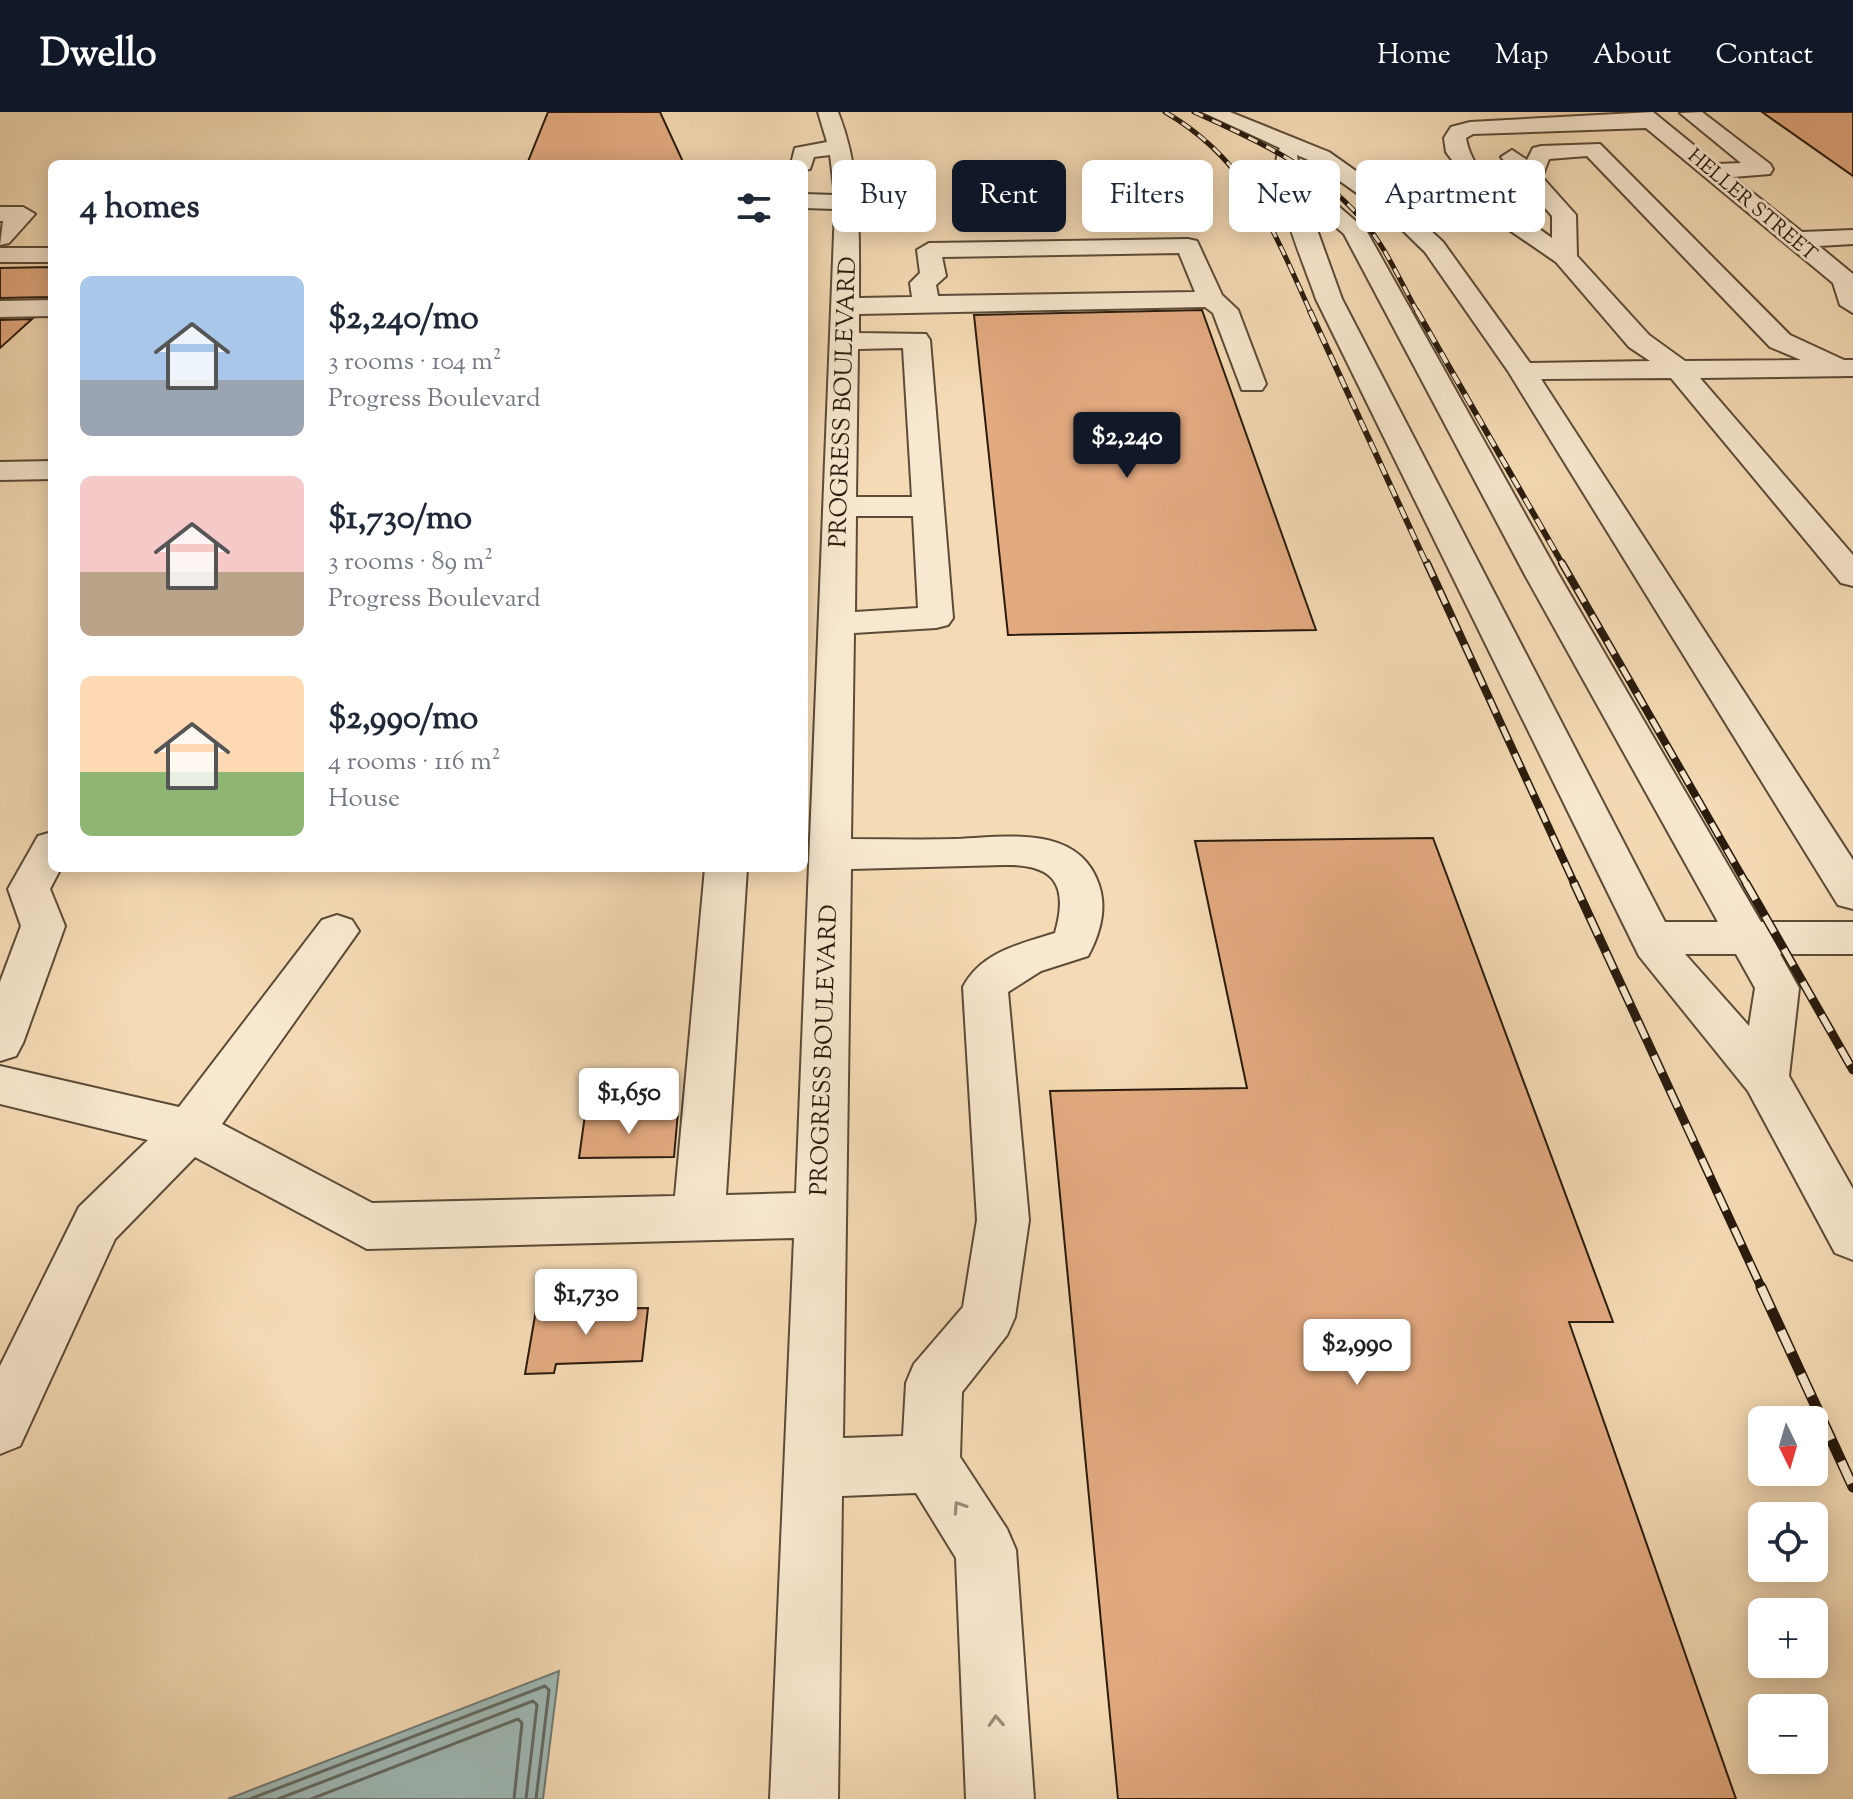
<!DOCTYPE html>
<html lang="en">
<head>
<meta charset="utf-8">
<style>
	body { margin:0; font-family:"Sorts Mill Goudy",serif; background:#f2f2f3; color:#1f2937; height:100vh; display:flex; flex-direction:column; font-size:30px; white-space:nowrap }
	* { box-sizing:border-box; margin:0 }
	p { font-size:26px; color:#747a83 }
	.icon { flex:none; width:44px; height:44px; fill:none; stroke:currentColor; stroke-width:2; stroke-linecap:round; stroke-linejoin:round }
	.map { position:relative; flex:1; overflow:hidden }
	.details { position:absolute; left:48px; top:48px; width:760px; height:712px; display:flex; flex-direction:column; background:#fff; border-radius:12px; box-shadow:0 4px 20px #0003 }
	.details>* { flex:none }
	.top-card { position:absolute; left:832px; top:48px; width:760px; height:72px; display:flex; gap:16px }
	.needle { width:52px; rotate:175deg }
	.controls { position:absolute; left:1748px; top:1294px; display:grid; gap:16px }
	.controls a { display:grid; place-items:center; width:80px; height:80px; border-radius:12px; background:#fff; box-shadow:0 4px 20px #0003; font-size:40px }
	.price { position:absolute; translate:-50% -68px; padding:0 18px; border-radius:8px; background:#fff; color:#222; font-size:26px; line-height:52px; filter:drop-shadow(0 2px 4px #0008) }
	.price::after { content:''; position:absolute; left:50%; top:48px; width:24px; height:18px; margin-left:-12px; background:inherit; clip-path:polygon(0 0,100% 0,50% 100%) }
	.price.selected { background:#111827; color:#fff }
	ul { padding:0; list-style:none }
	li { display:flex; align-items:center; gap:24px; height:200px; padding:0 32px }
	li span { display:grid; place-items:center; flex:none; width:224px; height:160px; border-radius:12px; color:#555 }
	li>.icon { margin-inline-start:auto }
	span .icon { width:96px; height:96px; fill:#fffc; stroke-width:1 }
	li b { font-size:34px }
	h2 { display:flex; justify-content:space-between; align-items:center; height:96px; padding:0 32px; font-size:34px }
	.tag { padding:0 28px; border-radius:12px; background:#fff; box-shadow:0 4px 20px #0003; font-size:28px; line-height:72px }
	.tag.selected { background:#111827; color:#fff }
	header { display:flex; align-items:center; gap:48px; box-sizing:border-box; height:112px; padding:0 40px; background:#111827; color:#fff }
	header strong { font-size:38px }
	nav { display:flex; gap:44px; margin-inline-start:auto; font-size:28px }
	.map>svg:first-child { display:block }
	.water { fill:#9fb9b6; stroke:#707a72; stroke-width:2 }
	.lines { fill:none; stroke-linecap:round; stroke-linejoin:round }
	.shore { stroke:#646a62; stroke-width:3 }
	.building { fill:#e3aa80; stroke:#291b0d; stroke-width:2 }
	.minor-casing { stroke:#5c4b37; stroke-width:4 }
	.minor { fill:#f8e8cf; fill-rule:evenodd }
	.rail-far4-casing { stroke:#291b0d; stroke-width:5 }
	.rail-far3-casing { stroke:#291b0d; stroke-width:6 }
	.rail-far2-casing { stroke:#291b0d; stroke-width:8 }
	.rail-far1-casing { stroke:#291b0d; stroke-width:9 }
	.rail-casing { stroke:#291b0d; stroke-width:11 }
	.rail-far4 { stroke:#f8e8cf; stroke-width:3; stroke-dasharray:10; stroke-linecap:butt }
	.rail-far3 { stroke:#f8e8cf; stroke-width:4; stroke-dasharray:12; stroke-linecap:butt }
	.rail-far2 { stroke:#f8e8cf; stroke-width:5; stroke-dasharray:15; stroke-linecap:butt }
	.rail-far1 { stroke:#f8e8cf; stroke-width:6; stroke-dasharray:19; stroke-linecap:butt }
	.rail { stroke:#f8e8cf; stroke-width:8; stroke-dasharray:24; stroke-linecap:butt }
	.oneway { stroke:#9b8c78 }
	.labels { text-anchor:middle; stroke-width:6; stroke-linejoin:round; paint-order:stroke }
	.far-street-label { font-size:20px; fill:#291b0d; stroke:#f8e8cf }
	.street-label { font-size:24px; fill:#291b0d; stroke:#f8e8cf }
</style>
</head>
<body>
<header>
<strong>Dwello</strong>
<nav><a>Home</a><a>Map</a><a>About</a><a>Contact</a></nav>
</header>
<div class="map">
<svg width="1853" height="1687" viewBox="0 0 1853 1687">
	<rect width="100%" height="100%" fill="#f5dbb5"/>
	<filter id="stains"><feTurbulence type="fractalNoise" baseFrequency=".0025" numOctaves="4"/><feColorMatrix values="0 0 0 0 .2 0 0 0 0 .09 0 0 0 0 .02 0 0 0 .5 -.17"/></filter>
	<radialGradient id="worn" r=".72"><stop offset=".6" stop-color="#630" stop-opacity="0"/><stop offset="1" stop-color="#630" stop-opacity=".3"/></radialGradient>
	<path class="water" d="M559 1559 543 1687H228Z"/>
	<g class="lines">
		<path class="shore" d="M250 1687 545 1574 549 1578 536 1687
			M278 1687 533 1589 537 1593 526 1687
			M311 1687 518 1607 522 1611 514 1687"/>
	</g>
	<path class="building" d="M548 0H660L684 52H527Z
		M1762 0H1853V64Z
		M52 155V185L0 186V156Z
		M1202 198 1316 518 1008 523 974 203Z
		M32 207 0 236V208Z
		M1433 726 1613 1210H1569L1736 1687H1118L1050 979 1247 976 1195 729Z
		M678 1000 674 1045 579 1046 585 1003Z
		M648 1196 642 1249 556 1252 554 1261 525 1262 536 1198Z"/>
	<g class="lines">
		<g class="minor-casing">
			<path id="minor" d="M818 0H838C862 60 859 121 859 186L912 185 910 171 920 161 917 138 929 131 1188 127 1197 129 1222 183 1238 198 1266 272 1262 278H1242L1213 201 1205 195 859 202V221L926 222 930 228 953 506 948 513 936 516 854 521 851 727C886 727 921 728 955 727 1006 725 1079 712 1099 773 1107 797 1100 822 1088 844L1041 859 1008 880 1029 1108 1015 1205 1007 1223 962 1280 960 1345 1007 1417 1016 1438 1034 1687H966L956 1446 916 1381 842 1384 838 1687H770L794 1126 367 1137 195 1045 115 1127 20 1334 0 1342V1254L79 1095 148 1028 0 992V954L179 995 322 808 337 803 352 808 359 819 222 1012 372 1091 675 1084 705 756H747L726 1083 796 1081 835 97 804 96V82L835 83 830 43 814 45 810 57 804 58V52H791L795 36 827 30ZM1179 141 1195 180 938 184 936 173 946 164 942 145ZM903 236 912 385H856L858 237ZM856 404H913L918 496 855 500ZM1004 753C1054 752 1069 772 1055 821 1020 832 981 840 963 875L977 1108 963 1195 914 1252 906 1271 903 1324 843 1326 851 757Z
				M1202 0H1230L1329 40 1401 91 1443 130 1530 251 1650 249 1629 235 1556 150 1499 111 1446 40 1444 26 1451 15 1470 10 1653 0 1717 52 1741 51 1680 1 1702 0 1770 52 1773 57 1770 62 1733 65 1802 120 1853 118V132L1819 134 1853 162V201L1840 193 1833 171 1646 16 1473 22 1466 26C1472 65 1522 105 1552 126V104L1501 45 1512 38 1527 48 1533 36 1541 34 1600 32 1790 223 1844 248H1853V264L1700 266 1853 443V474L1841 471 1671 266 1541 267 1853 748V797L1838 793 1508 259 1425 140 1385 101 1313 50 1297 43 1300 61 1366 118 1559 463 1761 810H1853V842H1780L1799 876 1789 964 1853 1077V1148L1835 1141 1748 979 1639 844 1316 187C1306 157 1264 60 1280 36ZM1587 44 1770 235 1801 248 1685 249 1649 223 1577 144 1576 103 1542 65 1549 47ZM1307 90 1344 122 1525 463 1718 810H1665L1342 187ZM1685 842H1736L1755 876 1749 914Z
				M0 95H23L35 102 9 131 0 133 3 109H0Z
				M0 136H52V150H0Z
				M52 188V204L0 205V189Z
				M52 349V367L0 368V350Z
				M52 720V756H61L50 777 65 814 23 931 16 944 0 949V870L21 814 8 777 38 724Z"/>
		</g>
		<use href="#minor" class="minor"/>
		<g class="rail-far4-casing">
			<path id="rail-far4" d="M1165 0C1248 48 1273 118 1311 201
				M1194 0C1258 29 1324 58 1368 115 1388 140 1402 173 1418 201"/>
		</g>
		<g class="rail-far3-casing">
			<path id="rail-far3" d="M1310 199 1427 453
				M1417 199 1563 453"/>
		</g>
		<g class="rail-far2-casing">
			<path id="rail-far2" d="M1427 451 1575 773
				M1562 451 1747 773"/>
		</g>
		<g class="rail-far1-casing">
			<path id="rail-far1" d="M1574 771 1762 1177
				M1746 771 1853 958"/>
		</g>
		<g class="rail-casing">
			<path id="rail" d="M1761 1175 1853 1375"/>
		</g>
		<use href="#rail-far4" class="rail-far4"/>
		<use href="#rail-far3" class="rail-far3"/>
		<use href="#rail-far2" class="rail-far2"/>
		<use href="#rail-far1" class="rail-far1"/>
		<use href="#rail" class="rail"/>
	</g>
	<defs><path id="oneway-chevron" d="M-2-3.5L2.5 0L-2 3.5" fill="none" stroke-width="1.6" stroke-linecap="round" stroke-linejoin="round" transform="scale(2)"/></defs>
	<g class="oneway">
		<use href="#oneway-chevron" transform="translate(959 1395) rotate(-123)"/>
		<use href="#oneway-chevron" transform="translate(996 1609) rotate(-93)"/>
	</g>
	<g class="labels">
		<g class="far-street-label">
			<text transform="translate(1753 92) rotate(40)" y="7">HELLER STREET</text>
		</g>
		<g class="street-label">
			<text transform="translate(842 290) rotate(-88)" y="8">PROGRESS BOULEVARD</text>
			<text transform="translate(823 938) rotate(-88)" y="8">PROGRESS BOULEVARD</text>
		</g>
	</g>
	<rect width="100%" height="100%" filter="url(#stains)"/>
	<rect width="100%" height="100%" fill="url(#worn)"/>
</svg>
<div class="controls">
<a><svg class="needle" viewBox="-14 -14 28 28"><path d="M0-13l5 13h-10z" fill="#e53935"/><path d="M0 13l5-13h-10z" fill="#747a83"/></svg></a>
<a><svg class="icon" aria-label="locate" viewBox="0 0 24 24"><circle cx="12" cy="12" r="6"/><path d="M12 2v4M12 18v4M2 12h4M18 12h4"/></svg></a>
<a>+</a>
<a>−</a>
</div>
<b class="price selected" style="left:1127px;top:368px">$2,240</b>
<b class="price" style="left:629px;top:1024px">$1,650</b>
<b class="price" style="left:586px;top:1225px">$1,730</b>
<b class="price" style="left:1357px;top:1275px">$2,990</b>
<div class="top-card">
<a class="tag">Buy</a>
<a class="tag selected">Rent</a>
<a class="tag">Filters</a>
<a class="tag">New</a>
<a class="tag">Apartment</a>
</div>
<section class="details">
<h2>4 homes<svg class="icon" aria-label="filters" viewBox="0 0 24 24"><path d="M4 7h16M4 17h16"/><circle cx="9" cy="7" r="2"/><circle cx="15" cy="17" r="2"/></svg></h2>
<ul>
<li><span style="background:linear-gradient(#a9c7e8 65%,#9aa5b1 0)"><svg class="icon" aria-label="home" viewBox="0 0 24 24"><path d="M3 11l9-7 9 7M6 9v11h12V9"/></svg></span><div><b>$2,240/mo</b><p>3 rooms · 104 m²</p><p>Progress Boulevard</p></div></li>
<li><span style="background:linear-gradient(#f6c9c9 60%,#b9a48a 0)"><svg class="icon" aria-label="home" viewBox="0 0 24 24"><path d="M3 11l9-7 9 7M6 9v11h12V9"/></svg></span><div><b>$1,730/mo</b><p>3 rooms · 89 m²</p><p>Progress Boulevard</p></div></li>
<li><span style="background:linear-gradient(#ffd9b3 60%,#8fb573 0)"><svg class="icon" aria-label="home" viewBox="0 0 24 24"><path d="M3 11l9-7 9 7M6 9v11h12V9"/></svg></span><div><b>$2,990/mo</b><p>4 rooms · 116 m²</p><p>House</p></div></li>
</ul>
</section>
</div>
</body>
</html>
